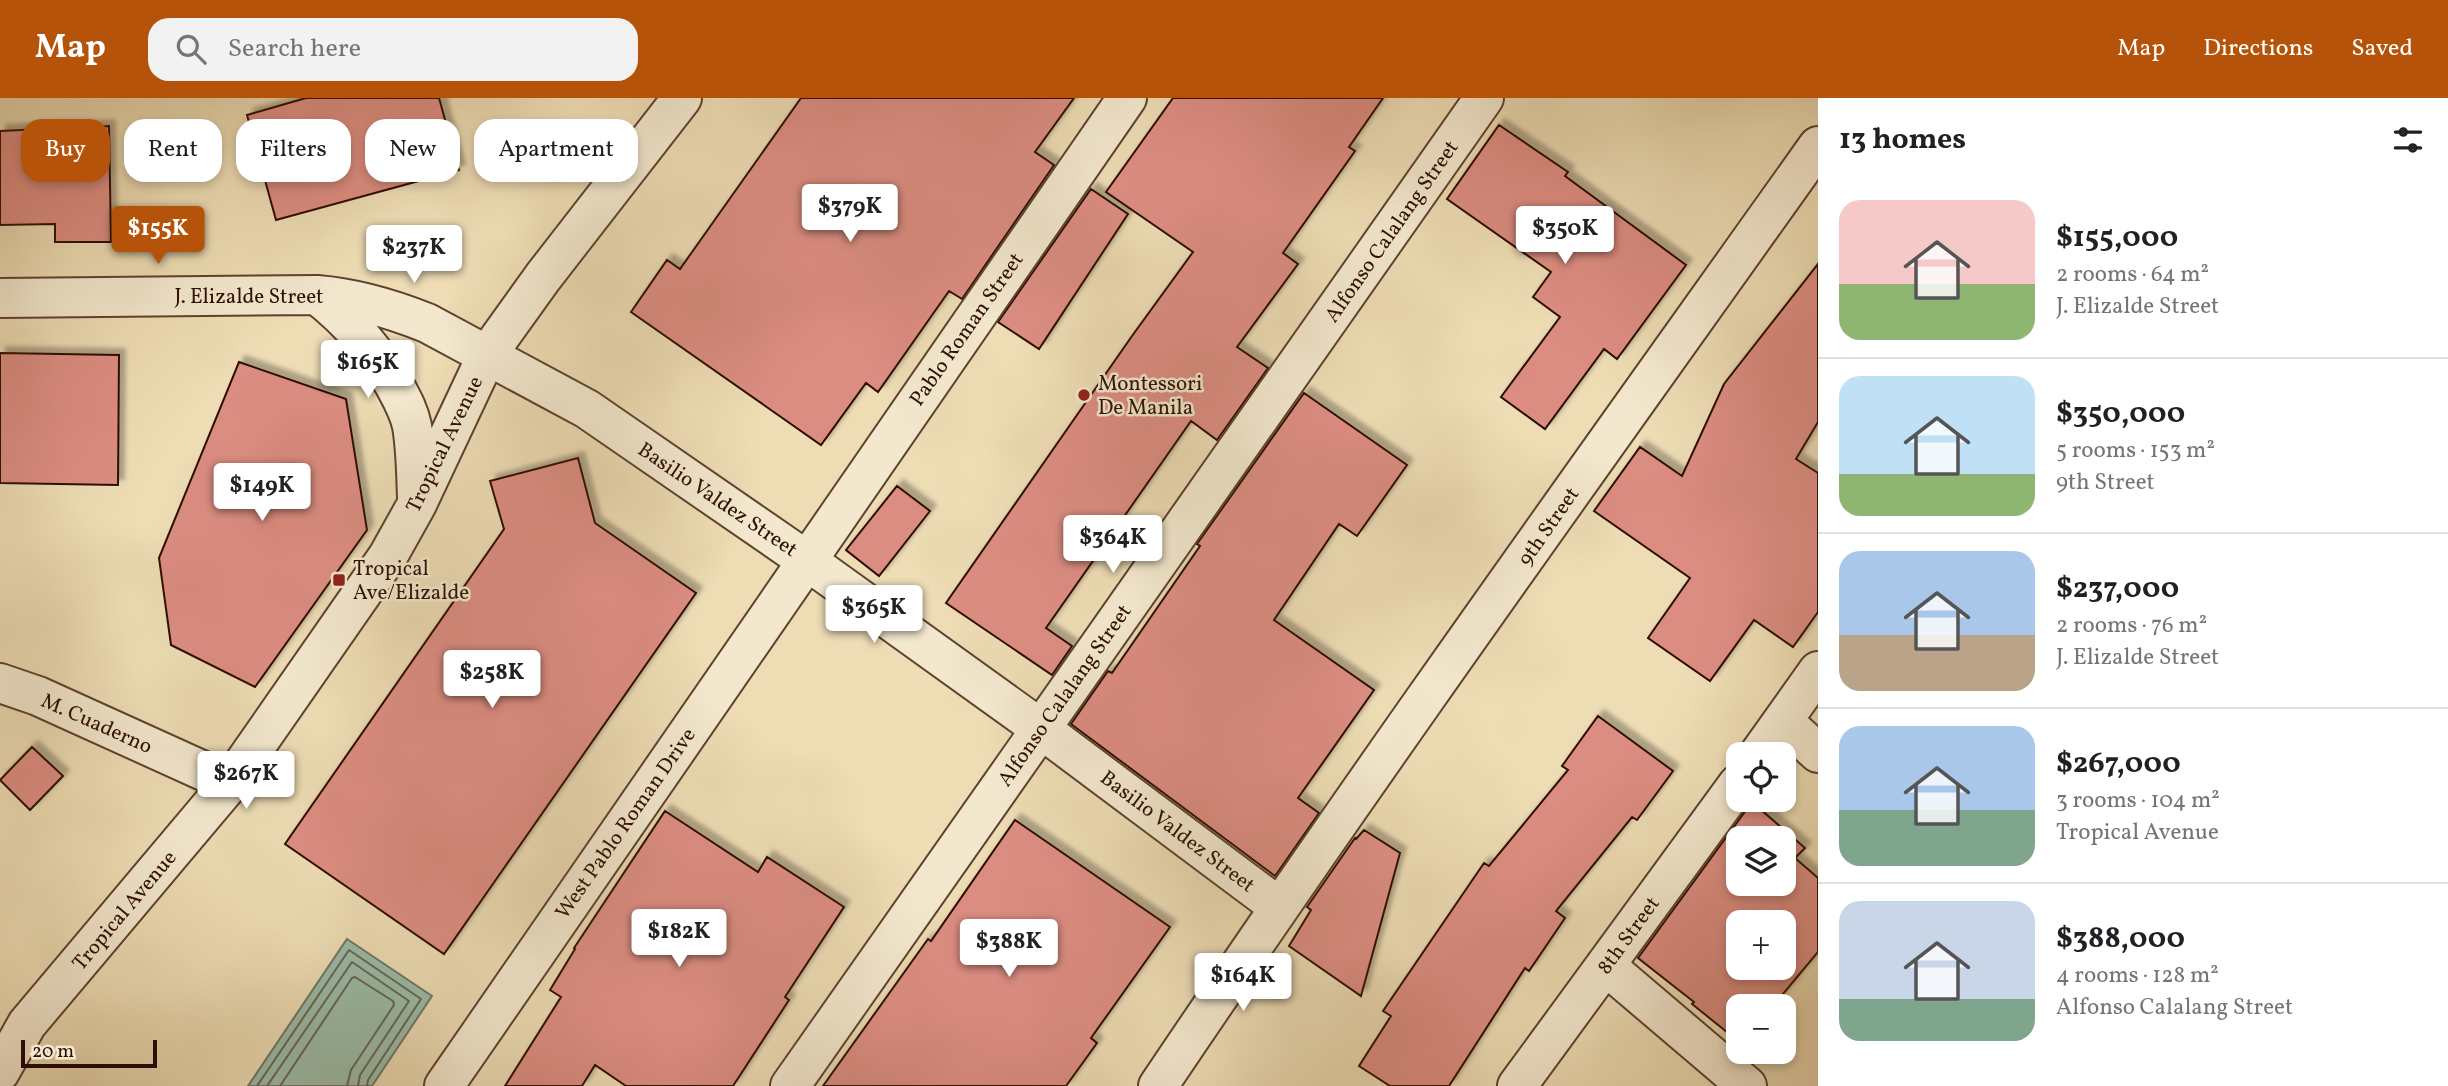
<!DOCTYPE html>
<html lang="en">
<head>
<meta charset="utf-8">
<style>
	body { margin:0; font-family:Vollkorn,serif; background:#f2f2f2; color:#202124; height:100vh; display:flex; flex-direction:column; font-size:26px; white-space:nowrap }
	* { box-sizing:border-box; margin:0 }
	p { font-size:23px; color:#757577 }
	.icon { flex:none; width:38px; height:38px; fill:none; stroke:currentColor; stroke-width:2; stroke-linecap:round; stroke-linejoin:round }
	.map { position:relative; flex:1; overflow:hidden }
	.panel { display:flex; flex-direction:column; background:#fff; width:630px }
	.panel>* { flex:none }
	.banner { position:absolute; left:21px; top:21px; width:665px; height:63px; display:flex; gap:14px }
	.fabs { position:absolute; left:1726px; top:644px; display:grid; gap:14px }
	.fabs a { display:grid; place-items:center; width:70px; height:70px; border-radius:14px; background:#fff; box-shadow:0 4px 10px #0003; font-size:35px }
	.scale { position:absolute; left:21px; bottom:18px; width:136px; box-sizing:border-box; padding-left:7px; border:4px solid #2e0f03; border-top:0; font-size:19px; line-height:24px; white-space:nowrap; color:#2e0f03; -webkit-text-stroke:5px #f3e8ce; paint-order:stroke }
	.price { position:absolute; translate:-50% -60px; padding:0 16px; border-radius:7px; background:#fff; color:#222; font-size:23px; line-height:46px; filter:drop-shadow(0 2px 4px #0008) }
	.price::after { content:''; position:absolute; left:50%; top:42px; width:21px; height:16px; margin-left:-10px; background:inherit; clip-path:polygon(0 0,100% 0,50% 100%) }
	.price.active { background:#b45309; color:#fff }
	ul { padding:0; list-style:none }
	li { display:flex; align-items:center; gap:21px; height:175px; padding:0 21px }
	li+li { border-top:2px solid #e0e0e0 }
	li span { display:grid; place-items:center; flex:none; width:196px; height:140px; border-radius:21px; color:#555 }
	li>.icon { margin-inline-start:auto }
	span .icon { width:84px; height:84px; fill:#fffc; stroke-width:1 }
	li b { font-size:30px }
	h2 { display:flex; justify-content:space-between; align-items:center; height:84px; padding:0 21px; font-size:30px }
	.tag { padding:0 24px; border-radius:21px; background:#fff; box-shadow:0 4px 10px #0003; font-size:24px; line-height:63px }
	.tag.active { background:#b45309; color:#fff }
	header { display:flex; align-items:center; gap:42px; box-sizing:border-box; height:98px; padding:0 35px; background:#b45309; color:#fff }
	header strong { font-size:33px }
	nav { display:flex; gap:38px; margin-inline-start:auto; font-size:24px }
	.search { width:490px; height:63px; background:#f2f2f2; display:flex; align-items:center; gap:18px; box-sizing:border-box; padding:0 24px; border-radius:21px; color:#757577; font-size:26px }
	main { display:flex; flex:1; min-height:0 }
	.map>svg:first-child { display:block }
	.water { fill:#9abca9; stroke:#6f7767; stroke-width:2 }
	.lines { fill:none; stroke-linecap:round; stroke-linejoin:round }
	.shore { stroke:#646656; stroke-width:2 }
	.building { fill:#dc8d82; stroke:#2e0f03; stroke-width:2; fill-rule:evenodd; filter:url(#shadow) }
	.minor-casing { stroke:#5e422f; stroke-width:42 }
	.minor { stroke:#f3e8ce; stroke-width:38 }
	.poi-dot { fill:#8f2418; stroke:#f3e8ce; stroke-width:2.5 }
	.labels { text-anchor:middle; stroke-width:5; stroke-linejoin:round; paint-order:stroke }
	.street-label { font-size:21px; fill:#2e0f03; stroke:#f3e8ce }
	.poi-label { font-size:21px; fill:#2e0f03; stroke:#f3e8ce; text-anchor:start }
</style>
</head>
<body>
<header>
<strong>Map</strong>
<div class="search"><svg class="icon" aria-label="search" viewBox="0 0 24 24"><circle cx="10" cy="10" r="6"/><path d="M15 15l6 6"/></svg>Search here</div>
<nav><a>Map</a><a>Directions</a><a>Saved</a></nav>
</header>
<main>
<div class="map">
<svg width="1818" height="988" viewBox="0 0 1818 988">
	<defs>
		<filter id="shadow"><feDropShadow dx="6" dy="-6" stdDeviation="2" flood-color="#0004"/></filter>
	</defs>
	<rect width="100%" height="100%" fill="#eddcb4"/>
	<filter id="stains"><feTurbulence type="fractalNoise" baseFrequency=".00286" numOctaves="4"/><feColorMatrix values="0 0 0 0 .2 0 0 0 0 .09 0 0 0 0 .02 0 0 0 .5 -.17"/></filter>
	<radialGradient id="worn" r=".72"><stop offset=".6" stop-color="#630" stop-opacity="0"/><stop offset="1" stop-color="#630" stop-opacity=".3"/></radialGradient>
	<path class="water" d="M347 841 432 898 372 988H248Z"/>
	<g class="lines">
		<path class="shore" d="M257 988 349 852 421 901 368 982 367 988
			M267 988 352 864 409 903 360 977 358 988
			M280 988 352 880 355 879 393 903 394 907 351 972 347 988"/>
	</g>
	<path class="building" d="M306 0H439L459 72 276 122 247 17Z
		M801 0H1074L1035 54 1054 67 962 201 949 193 878 294 866 285 821 347 631 214 667 162 680 171Z
		M1173 0H1383L1349 49 1355 53 1283 155 1298 166 1237 249 1268 270 1217 342 1191 323 1046 530 1072 548 1052 577 946 505 1132 238 1193 154 1106 94Z
		M1499 27 1568 74 1565 78 1686 167 1617 261 1604 251 1545 331 1501 299 1560 219 1533 199 1551 174 1447 101Z
		M109 28 111 144H55V126L0 127V33Z
		M1091 91 1128 116 1039 251 998 224Z
		M1818 166V324L1796 361 1818 375V514L1793 549 1754 522 1710 583 1648 540 1690 480 1594 413 1640 349 1682 378 1724 286Z
		M0 255 119 257 118 387 0 385Z
		M239 264 346 301 367 432 255 589 171 547 159 460Z
		M1304 295 1407 367 1357 438 1339 426 1274 522 1374 592 1298 700 1319 715 1275 778 1071 626 1108 573 1112 575 1200 448 1197 446Z
		M578 360 595 425 696 495 444 856 285 746 504 431 490 383Z
		M897 388 930 413 879 478 846 452Z
		M1598 618 1673 673 1637 722 1632 719 1556 813 1565 820 1529 873 1525 870 1449 988H1390L1359 968 1391 918 1383 913 1484 765 1489 768 1568 672 1562 668Z
		M32 649 63 678 30 712 0 682Z
		M1752 704 1805 750 1795 760 1818 780V854L1773 908H1738V943L1692 906 1694 904 1638 860ZM1738 740H1783V786H1738ZM1738 824H1783V870H1738Z
		M665 713 758 774 767 759 844 809 785 899 789 902 733 988H626L595 967 582 988H505L561 899 550 892 575 851 574 850Z
		M1015 722 1170 829 1091 940 1097 945 1066 988H823L928 841 931 843Z
		M1364 732 1400 755 1361 898 1289 848 1311 812 1307 809 1355 740 1356 741Z"/>
	<g class="lines">
		<g class="minor-casing">
			<path id="minor" d="M317 197C350 223 375 251 395 288 402 301 409 313 412 328 416 351 416 375 417 399
				M0 200 317 197C355 200 392 211 427 225L587 311 806 462 1041 631 1279 809
				M0 585 38 598 230 685
				M1783 623 1818 655
				M1759 656 1818 573
				M1606 868 1747 988
				M0 974 27 926 230 685 388 458 417 406 487 257 543 179 682 0
				M444 988 1127 0
				M790 988 1484 0
				M1158 988C1372 670 1596 360 1818 48
				M1517 988 1738 686"/>
		</g>
		<use href="#minor" class="minor"/>
	</g>
	<g class="poi-dot">
		<circle cx="1084" cy="297" r="7"/>
		<rect x="332" y="475" width="14" height="14" rx="3.5"/>
	</g>
	<g class="labels">
		<g class="street-label">
			<text transform="translate(1391 133) rotate(-55)" y="7">Alfonso Calalang Street</text>
			<text x="249" y="205">J. Elizalde Street</text>
			<text transform="translate(966 231) rotate(-55)" y="7">Pablo Roman Street</text>
			<text transform="translate(444 346) rotate(-64)" y="7">Tropical Avenue</text>
			<text transform="translate(718 401) rotate(34)" y="7">Basilio Valdez Street</text>
			<text transform="translate(1548 428) rotate(-55)" y="7">9th Street</text>
			<text transform="translate(1064 597) rotate(-55)" y="7">Alfonso Calalang Street</text>
			<text transform="translate(97 625) rotate(24)" y="7">M. Cuaderno</text>
			<text transform="translate(625 725) rotate(-55)" y="7">West Pablo Roman Drive</text>
			<text transform="translate(1178 733) rotate(37)" y="7">Basilio Valdez Street</text>
			<text transform="translate(124 812) rotate(-50)" y="7">Tropical Avenue</text>
			<text transform="translate(1628 837) rotate(-54)" y="7">8th Street</text>
		</g>
		<g class="poi-label">
			<text x="1098" y="292">Montessori<tspan x="1098" dy="24">De Manila</tspan></text>
			<text x="353" y="477">Tropical<tspan x="353" dy="24">Ave/Elizalde</tspan></text>
		</g>
	</g>
	<rect width="100%" height="100%" filter="url(#stains)"/>
	<rect width="100%" height="100%" fill="url(#worn)"/>
</svg>
<div class="fabs">
<a><svg class="icon" aria-label="locate" viewBox="0 0 24 24"><circle cx="12" cy="12" r="6"/><path d="M12 2v4M12 18v4M2 12h4M18 12h4"/></svg></a>
<a><svg class="icon" aria-label="layers" viewBox="0 0 24 24"><path d="M12 4l9 5-9 5-9-5zM3 14l9 5 9-5"/></svg></a>
<a>+</a>
<a>−</a>
</div>
<div class="scale">20 m</div>
<b class="price" style="left:850px;top:146px">$379K</b>
<b class="price active" style="left:158px;top:168px">$155K</b>
<b class="price" style="left:1565px;top:168px">$350K</b>
<b class="price" style="left:414px;top:187px">$237K</b>
<b class="price" style="left:368px;top:302px">$165K</b>
<b class="price" style="left:262px;top:425px">$149K</b>
<b class="price" style="left:1113px;top:477px">$364K</b>
<b class="price" style="left:874px;top:547px">$365K</b>
<b class="price" style="left:492px;top:612px">$258K</b>
<b class="price" style="left:246px;top:713px">$267K</b>
<b class="price" style="left:679px;top:871px">$182K</b>
<b class="price" style="left:1009px;top:881px">$388K</b>
<b class="price" style="left:1243px;top:915px">$164K</b>
<div class="banner">
<a class="tag active">Buy</a>
<a class="tag">Rent</a>
<a class="tag">Filters</a>
<a class="tag">New</a>
<a class="tag">Apartment</a>
</div>
</div>
<section class="panel">
<h2>13 homes<svg class="icon" aria-label="filters" viewBox="0 0 24 24"><path d="M4 7h16M4 17h16"/><circle cx="9" cy="7" r="2"/><circle cx="15" cy="17" r="2"/></svg></h2>
<ul>
<li><span style="background:linear-gradient(#f6c9c9 60%,#8fb573 0)"><svg class="icon" aria-label="home" viewBox="0 0 24 24"><path d="M3 11l9-7 9 7M6 9v11h12V9"/></svg></span><div><b>$155,000</b><p>2 rooms · 64 m²</p><p>J. Elizalde Street</p></div></li>
<li><span style="background:linear-gradient(#bfe0f5 70%,#8fb573 0)"><svg class="icon" aria-label="home" viewBox="0 0 24 24"><path d="M3 11l9-7 9 7M6 9v11h12V9"/></svg></span><div><b>$350,000</b><p>5 rooms · 153 m²</p><p>9th Street</p></div></li>
<li><span style="background:linear-gradient(#a9c7e8 60%,#b9a48a 0)"><svg class="icon" aria-label="home" viewBox="0 0 24 24"><path d="M3 11l9-7 9 7M6 9v11h12V9"/></svg></span><div><b>$237,000</b><p>2 rooms · 76 m²</p><p>J. Elizalde Street</p></div></li>
<li><span style="background:linear-gradient(#a9c7e8 60%,#7fa58c 0)"><svg class="icon" aria-label="home" viewBox="0 0 24 24"><path d="M3 11l9-7 9 7M6 9v11h12V9"/></svg></span><div><b>$267,000</b><p>3 rooms · 104 m²</p><p>Tropical Avenue</p></div></li>
<li><span style="background:linear-gradient(#c9d6e8 70%,#7fa58c 0)"><svg class="icon" aria-label="home" viewBox="0 0 24 24"><path d="M3 11l9-7 9 7M6 9v11h12V9"/></svg></span><div><b>$388,000</b><p>4 rooms · 128 m²</p><p>Alfonso Calalang Street</p></div></li>
</ul>
</section>
</main>
</body>
</html>
